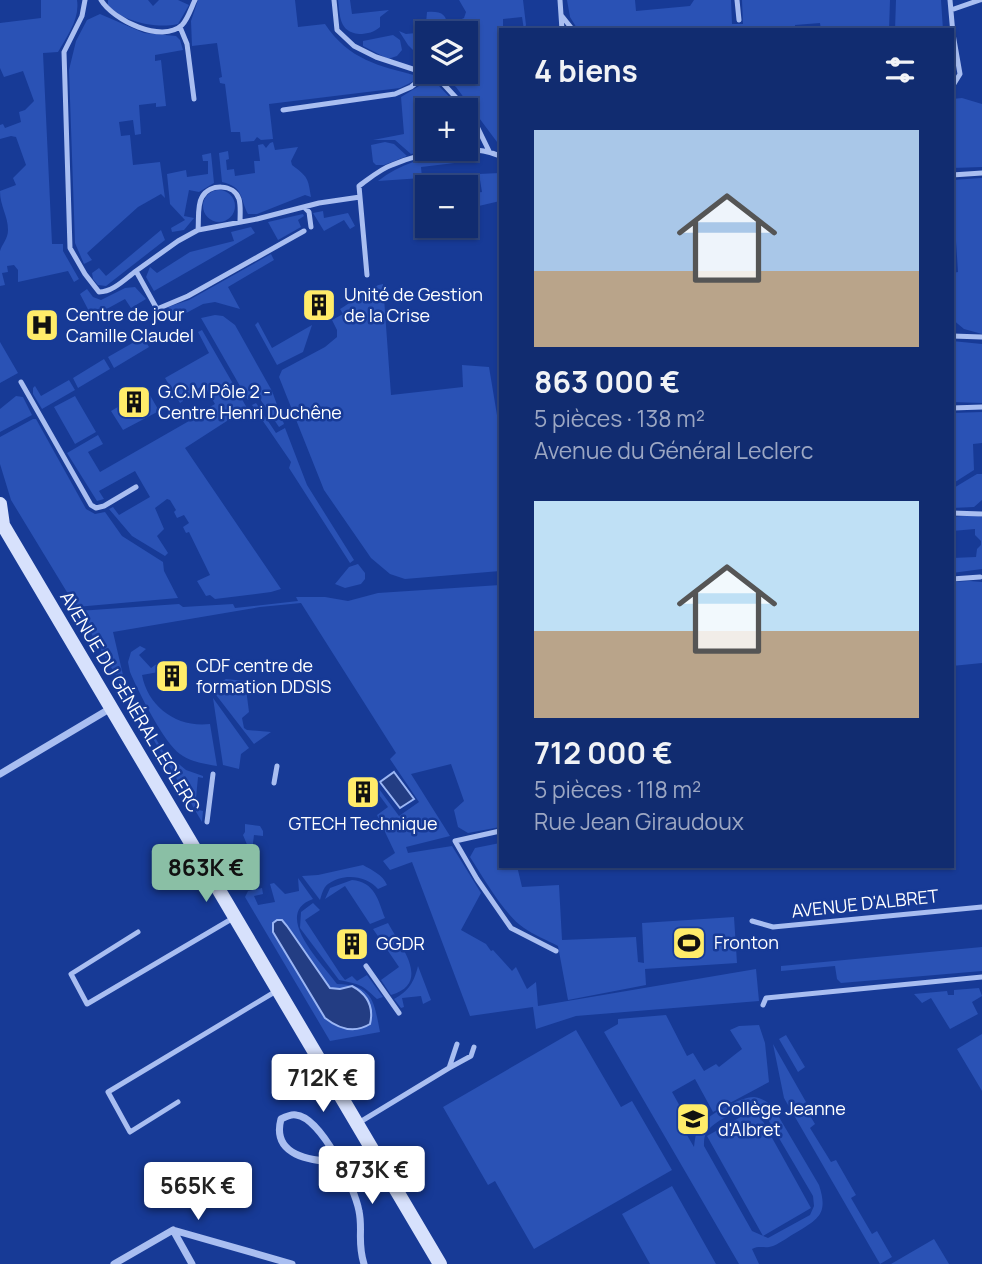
<!DOCTYPE html>
<html lang="fr">
<head>
<meta charset="utf-8">
<style>
	body { margin:0; font-family:Manrope,sans-serif; background:#1a3475; color:#f1f3f6; height:100vh; display:flex; flex-direction:column; font-size:26px; white-space:nowrap }
	* { box-sizing:border-box; margin:0 }
	p { font-size:23px; color:#9ca7c3 }
	.icon { flex:none; width:38px; height:38px; fill:none; stroke:currentColor; stroke-width:2; stroke-linecap:round; stroke-linejoin:round }
	.map { position:relative; flex:1; overflow:hidden }
	.details { position:absolute; left:499px; top:28px; width:455px; height:840px; display:flex; flex-direction:column; background:#112c70; border-radius:0px; box-shadow:0 2px 5px #0004,0 0 0 2px #304883 }
	.details>* { flex:none }
	.fabs { position:absolute; left:415px; top:21px; display:grid; gap:14px }
	.fabs a { display:grid; place-items:center; width:63px; height:63px; border-radius:0px; background:#112c70; box-shadow:0 2px 5px #0004,0 0 0 2px #304883; font-size:35px }
	.price { position:absolute; translate:-50% -60px; padding:0 16px; border-radius:7px; background:#fff; color:#222; font-size:23px; line-height:46px; filter:drop-shadow(0 2px 4px #0008) }
	.price::after { content:''; position:absolute; left:50%; top:42px; width:21px; height:16px; margin-left:-10px; background:inherit; clip-path:polygon(0 0,100% 0,50% 100%) }
	.price.selected { background:#8abfa5; color:#111 }
	ul { padding:0; list-style:none }
	li { display:grid; align-content:center; gap:14px; height:371px; padding:0 35px }
	li span { display:grid; place-items:center; height:217px; border-radius:0px; color:#555 }
	li>.icon { margin-inline-start:auto }
	span .icon { width:126px; height:126px; fill:#fffc; stroke-width:1 }
	li b { font-size:30px }
	h2 { display:flex; justify-content:space-between; align-items:center; height:84px; padding:0 35px; font-size:30px }
	.map>svg:first-child { display:block }
	.green { fill:#2a52b5; fill-rule:evenodd }
	.water { fill:#233d83; stroke:#9bb6f4; stroke-width:2 }
	.lines { fill:none; stroke-linecap:round; stroke-linejoin:round }
	.service { stroke:#a9bef1; stroke-width:5 }
	.minor { stroke:#a9bef1; stroke-width:7 }
	.secondary { stroke:#d7e1fc; stroke-width:14 }
	.labels { text-anchor:middle; stroke-width:5; stroke-linejoin:round; paint-order:stroke }
	.poi-label { font-size:18px; fill:#fff; stroke:#173a96; text-anchor:start }
	.street-label { font-size:18px; fill:#fff; stroke:#173a96 }
</style>
</head>
<body>
<div class="map">
<svg width="982" height="1264" viewBox="0 0 982 1264">
	<rect width="100%" height="100%" fill="#173a96"/>
	<path class="green" d="M41 0H77C80 19 67 36 58 52L43 53 52 244H63V251L79 279 74 282 68 271 18 282V270L14 265 7 266 8 272 2 273 5 285 0 286C0 275 0 261 0 251 2 244 8 239 8 230 8 216 0 206 0 191L16 185 13 178 26 165 16 137 11 136 0 139V125L3 124 5 128 21 122 19 112 25 110 34 101 23 71 4 77 0 68V23L41 18Z
		M108 0H148L153 6 159 0H178L189 5 178 24C156 29 123 22 108 5Z
		M198 0H295L298 27 325 24C349 60 379 66 418 76V79L400 88 269 104 273 139 261 140 257 137 254 141 241 142 240 132H231L225 84 220 83 219 78 222 77 217 43 192 46 191 21Z
		M338 0H350L352 14 389 10 380 17V27C374 32 368 34 359 34 339 32 340 16 338 0Z
		M459 0H523L526 25 524 30 522 17 503 19V30H500V146L456 87 438 72H466V33H427V51L422 59 408 45 399 31 406 34 416 33 426 23 427 12C443 11 448 15 447 31L454 32 455 22 464 18 466 12Z
		M567 0H635L636 11 690 6 694 0H731L732 24H743L742 0H890L889 30H821L820 23 795 25V30H578L570 17Z
		M896 0H941L943 30H895Z
		M100 14 144 33 176 36 180 40 183 50 155 55V61L161 60 166 106 156 107V103L139 105 141 134 135 135 133 120 119 122 121 136 130 135 133 165 160 162 165 198 161 194 138 207 87 253 92 260 84 264 75 243 69 70 76 41 87 20Z
		M393 35 400 40 402 50 397 56 388 59 363 46V41Z
		M432 81 439 86 462 110H427V149H437L411 154 395 140H373L404 134 401 97 424 83Z
		M962 98 982 104V167L952 168V99Z
		M273 142 275 150 298 147 291 161 292 165C308 177 308 178 311 197L305 195 257 214H248C240 199 244 187 222 182L219 153 228 151 229 159 226 160 227 170 234 169 235 176 255 173 254 161H260L258 145 263 144 266 148 270 143Z
		M385 142 394 144 407 156 384 165H376L373 162 371 145Z
		M211 153 214 183 199 192 189 190 184 216 194 218 184 230 172 232 171 228 185 220 170 204 167 174 186 170 187 177 208 174V161H203L202 155Z
		M451 154H462L466 156 463 162 421 167 422 178 378 181C400 164 424 157 451 154Z
		M500 173V201L466 209V194L482 192 479 174Z
		M982 178V334L964 329 952 319V273L958 272 952 180Z
		M203 206a16 16 0 1 1 32 0a16 16 0 1 1-32 0Z
		M323 211 324 218 348 213 355 226 350 229 344 220 324 231 313 213Z
		M303 214 304 216 298 220 301 227 278 240 268 222Z
		M251 227 255 233 154 291 146 277 150 267 157 273 190 252 234 241 231 232Z
		M161 230 165 240 106 286 98 285 93 279 92 273 99 268 106 276Z
		M271 254 274 260 228 287 240 309 215 302 203 304 175 319 168 307 189 300Z
		M383 284 391 395 463 387 462 365 489 367 500 433V571L405 579 390 574 371 558 324 490 279 377 282 370 325 347 337 337V330L332 320 343 314 340 309C351 303 372 285 383 284Z
		M135 287 146 299 131 308 125 299 92 317 80 294 87 289 93 297 101 300 125 288Z
		M215 315 223 316 235 325 272 391 284 424 279 427 260 399 257 397 248 400 201 318Z
		M258 322 272 348 312 325 303 352 277 365 255 325Z
		M202 330 247 408 185 448 281 589 271 592 215 599 210 595 206 596 197 581 210 575 189 532 186 533 183 527 189 523 184 515 177 518 174 512 176 510 170 500 167 499 155 508 164 529 157 536 168 553 165 556 132 536 109 509 113 507 119 515 150 497 135 471 99 491 104 499 97 501 67 453 98 435 103 444 88 452 100 472 189 421 187 416 190 414 192 417 215 404 204 385 182 398 183 401 180 403 165 378 209 353 198 332Z
		M143 337 149 347 114 368 108 357Z
		M952 341 982 344V403L952 402Z
		M0 342 18 373 0 383Z
		M104 359 110 369 78 388 73 378Z
		M69 380 75 390 42 409 33 394V388L35 386 41 396Z
		M147 390 159 411 123 430 111 411Z
		M16 396 23 397 32 415 0 432V409Z
		M75 396 96 432 75 444 54 407Z
		M256 403 276 433 285 428 307 485 354 560 350 563 289 468 291 462 252 405Z
		M982 412V443L973 444 974 470 952 484V413Z
		M33 419H36L86 509 95 514 105 512 122 536 163 562 164 571 178 598 76 607 11 500 0 464V437Z
		M977 474H982V500L974 507 952 508V489Z
		M975 515 982 517V569L952 573V558L976 557 977 549 981 545V541L975 535V529L952 531V517Z
		M358 564 365 573V579L361 584 345 588 335 584 349 567Z
		M970 581 982 582V663L952 666V582Z
		M500 585V827L468 833 458 827 454 810 464 801 451 764 411 774 450 836 406 847 408 853 452 846 481 893 461 930 486 944 491 951 493 950 512 971 516 967 527 989 536 982 538 1006 756 969 759 1001 576 1016 536 1029 533 1007 470 1016 412 862 390 870 383 861 395 853 377 815 388 807 368 780 371 778 399 816 419 802 390 759 396 753 301 603 260 607 113 632 126 688 163 751 186 770 203 776V778L198 777 195 809 203 811 202 822 78 611 179 604 183 607 233 604 235 608 298 601 296 597H325L348 601 378 593Z
		M140 646 146 649 139 655 151 668 158 663 164 671 142 675C148 707 177 728 210 724L217 766C205 764 191 762 180 754 164 743 138 691 130 672L128 662 131 652Z
		M226 679 245 681 249 712 242 718 244 728 247 730 271 732 254 744 213 691 214 686Z
		M213 698 249 748 241 754 239 769 223 765Z
		M245 824 260 826 263 831V836L254 835 251 859 255 864 244 870 248 847 243 835 245 832Z
		M500 843V866H517L522 887 559 885 562 940 636 937 638 962 644 963 642 923 734 917 737 963 645 969 646 985 568 1000 558 946C547 940 534 935 524 928 505 916 483 877 470 857L475 848Z
		M363 865C372 870 383 875 387 885L378 889C366 875 343 873 328 884 323 888 322 894 320 900L302 876 318 875Z
		M298 878 313 899C271 914 323 964 337 984 373 985 374 1001 380 1032L330 1041 245 897 248 891 262 888 263 894 254 896 258 905 275 902 270 884 274 883 285 894 299 891Z
		M352 880C375 882 378 900 385 918L370 924 345 886 325 899 330 888Z
		M313 903 320 910 305 920 341 975 345 980 352 976 357 981 367 975 383 997 377 999C360 983 361 985 339 980L300 928 301 912Z
		M388 923C399 944 433 983 391 995L381 980 399 967 373 929Z
		M982 947V971L841 983 837 979 835 966 781 971V966Z
		M418 966 431 1000 423 1004 421 996 402 998 404 1007 401 1008 394 999C409 991 414 982 418 966Z
		M979 988 982 996 972 1002 978 1014 950 1029 931 998 922 1003 914 994 947 991 948 995H954V990Z
		M666 1015 687 1056 693 1053 704 1071 716 1064 719 1067 742 1049 730 1030 739 1026 759 1025 765 1043 769 1082 713 1112 695 1079 672 1092 691 1126 684 1130 694 1147C695 1140 695 1133 700 1126 707 1115 740 1097 754 1097 762 1098 767 1102 773 1107L819 1185C828 1213 820 1218 797 1232 789 1236 781 1243 773 1246 765 1249 760 1245 752 1249L759 1264H739L604 1032 618 1024V1019ZM751 1108 755 1109 707 1136 763 1236 811 1208 756 1109 766 1116 813 1196 814 1206 810 1215 768 1238 752 1231 704 1146C704 1140 704 1134 709 1129 718 1120 738 1109 751 1108Z
		M576 1030 621 1107 632 1101 672 1170 534 1249 495 1181 488 1185 443 1107Z
		M982 1034V1091L957 1049Z
		M786 1035 805 1067 798 1072 779 1039Z
		M773 1044 806 1102 803 1104 815 1124 810 1128 831 1162 836 1160 856 1195 851 1198 872 1234 877 1231 892 1257 880 1264 784 1098Z
		M672 1186 716 1264H650L622 1214Z
		M934 1239 949 1264H891Z"/>
	<path class="water" d="M394 772 414 799 400 808 380 782Z
		M277 920H282L287 926 330 988 340 989 352 986C367 994 374 1007 370 1024 354 1034 339 1029 325 1018L273 932V923Z"/>
	<g class="lines">
		<path class="service" d="M85 0 82 16 64 52 70 248 85 274 99 292C113 292 125 279 136 271L157 309 188 296 304 231
			M101 0C113 20 162 44 182 25 188 19 191 8 195 0
			M334 0 337 30 354 46 376 57 437 77 471 114 489 151
			M560 0 561 15 573 30
			M737 0 739 20
			M950 0 953 34 960 74 952 87
			M951 10 980 0
			M561 15 562 30
			M180 27 187 44 194 99
			M283 110 395 94 411 87 427 74
			M952 175 982 173
			M305 208 309 212 311 227
			M198 230C199 220 197 205 202 197 210 183 234 184 239 199 241 206 240 215 240 222
			M136 271 178 241 198 230 257 219 319 203 360 197
			M367 275 359 186C369 179 380 169 392 165 423 152 469 142 500 156
			M952 336 982 337
			M21 382 91 505 96 508 104 506 136 487
			M952 408 982 407
			M952 513 982 514
			M952 579 980 577
			M274 783 277 766
			M207 822 213 774
			M500 831 455 841 477 879 511 928 556 951
			M752 921 773 927 982 907
			M138 932 71 974 87 1004 235 917
			M366 966 399 1013
			M763 1005 766 998 982 977
			M449 1068 471 1056 474 1047
			M178 1102 130 1132 108 1092 278 990
			M360 1122 449 1068 457 1044"/>
		<path class="minor" d="M0 774 111 708
			M338 1162C311 1161 271 1156 281 1119 285 1117 292 1114 296 1115 321 1117 355 1188 359 1211 363 1230 357 1242 364 1264
			M173 1230 192 1264
			M114 1264 173 1230 292 1264"/>
		<path class="secondary" d="M0 504 3 525
			M0 520 440 1264"/>
	</g>
	<defs>
		<g id="building-square" transform="scale(1.75)"><rect x="-9" y="-9" width="18" height="18" rx="4" fill="#ffec69" stroke="#173a96"/><path d="M-4-6H4V6H1V3H-1V6H-4ZM-2.5-4.3h1.7v1.8h-1.7ZM.8-4.3h1.7v1.8H.8ZM-2.5-1h1.7V.8h-1.7ZM.8-1h1.7V.8H.8Z" fill="#111"/></g>
		<g id="hospital-square" transform="scale(1.75)"><rect x="-9" y="-9" width="18" height="18" rx="4" fill="#ffec69" stroke="#173a96"/><path d="M-5-5h3v3.5h4V-5h3V5h-3V1.5h-4V5h-3Z" fill="#111"/></g>
		<g id="stadium-square" transform="scale(1.75)"><rect x="-9" y="-9" width="18" height="18" rx="4" fill="#ffec69" stroke="#173a96"/><path d="M0-5a6.5 5 0 1 0 0 10a6.5 5 0 1 0 0-10ZM-3.5-1.8h7v3.6h-7Z" fill="#111"/></g>
		<g id="school-square" transform="scale(1.75)"><rect x="-9" y="-9" width="18" height="18" rx="4" fill="#ffec69" stroke="#173a96"/><path d="M0-5L7-2L0 1L-7-2ZM-4 1L0 2.5L4 1V4Q0 6-4 4Z" fill="#111"/></g>
	</defs>
	<g fill-rule="evenodd">
		<use href="#building-square" x="319" y="305"/>
		<use href="#hospital-square" x="42" y="325"/>
		<use href="#building-square" x="134" y="402"/>
		<use href="#building-square" x="172" y="676"/>
		<use href="#building-square" x="363" y="792"/>
		<use href="#stadium-square" x="689" y="943"/>
		<use href="#building-square" x="352" y="944"/>
		<use href="#school-square" x="693" y="1119"/>
	</g>
	<g class="labels">
		<g class="poi-label">
			<text x="344" y="301">Unité de Gestion<tspan x="344" dy="21">de la Crise</tspan></text>
			<text x="66" y="321">Centre de jour<tspan x="66" dy="21">Camille Claudel</tspan></text>
			<text x="158" y="398">G.C.M Pôle 2 -<tspan x="158" dy="21">Centre Henri Duchêne</tspan></text>
			<text x="196" y="672">CDF centre de<tspan x="196" dy="21">formation DDSIS</tspan></text>
			<text x="363" y="830" text-anchor="middle">GTECH Technique</text>
			<text x="714" y="949">Fronton</text>
			<text x="376" y="950">GGDR</text>
			<text x="718" y="1115">Collège Jeanne<tspan x="718" dy="21">d'Albret</tspan></text>
		</g>
		<g class="street-label">
			<text transform="translate(130 702) rotate(59)" y="6">AVENUE DU GÉNÉRAL LECLERC</text>
			<text transform="translate(865 904) rotate(-6)" y="6">AVENUE D'ALBRET</text>
		</g>
	</g>
</svg>
<div class="fabs">
<a><svg class="icon" aria-label="layers" viewBox="0 0 24 24"><path d="M12 4l9 5-9 5-9-5zM3 14l9 5 9-5"/></svg></a>
<a>+</a>
<a>−</a>
</div>
<b class="price selected" style="left:206px;top:904px">863K €</b>
<b class="price" style="left:323px;top:1114px">712K €</b>
<b class="price" style="left:372px;top:1206px">873K €</b>
<b class="price" style="left:198px;top:1222px">565K €</b>
<section class="details">
<h2>4 biens<svg class="icon" aria-label="filters" viewBox="0 0 24 24"><path d="M4 7h16M4 17h16"/><circle cx="9" cy="7" r="2"/><circle cx="15" cy="17" r="2"/></svg></h2>
<ul>
<li><span style="background:linear-gradient(#a9c7e8 65%,#b9a48a 0)"><svg class="icon" aria-label="home" viewBox="0 0 24 24"><path d="M3 11l9-7 9 7M6 9v11h12V9"/></svg></span><div><b>863 000 €</b><p>5 pièces · 138 m²</p><p>Avenue du Général Leclerc</p></div></li>
<li><span style="background:linear-gradient(#bfe0f5 60%,#b9a48a 0)"><svg class="icon" aria-label="home" viewBox="0 0 24 24"><path d="M3 11l9-7 9 7M6 9v11h12V9"/></svg></span><div><b>712 000 €</b><p>5 pièces · 118 m²</p><p>Rue Jean Giraudoux</p></div></li>
</ul>
</section>
</div>
</body>
</html>
